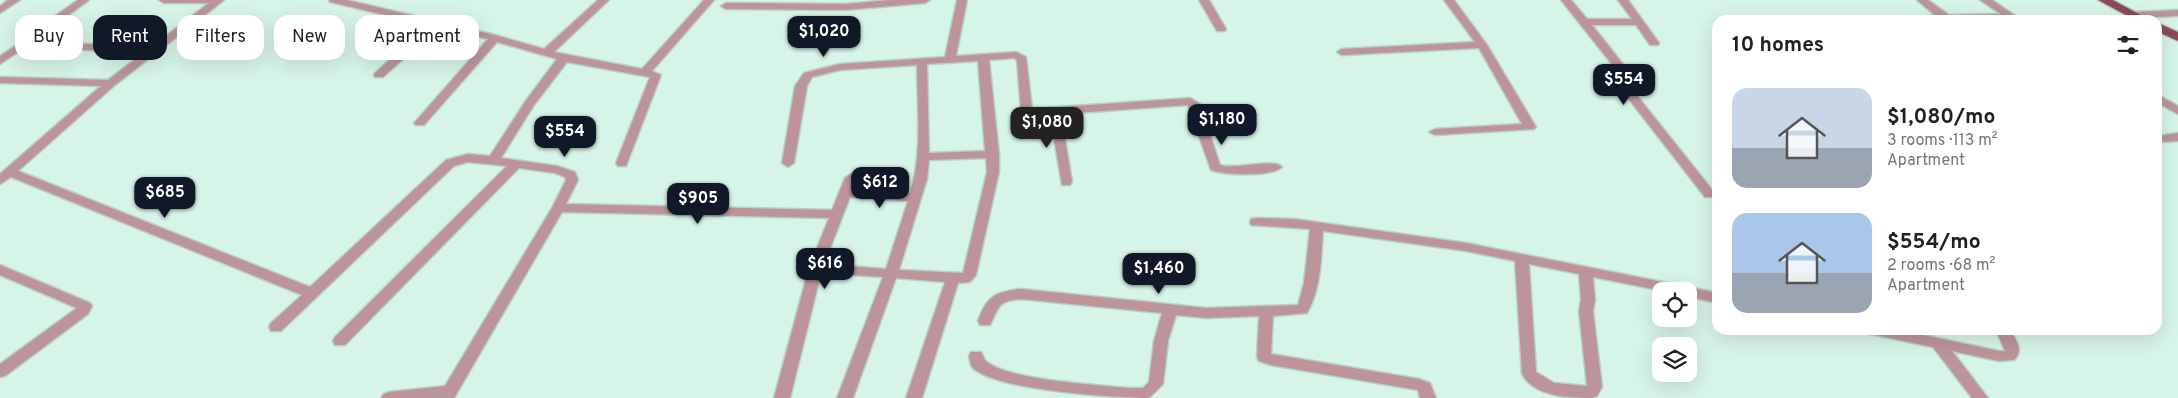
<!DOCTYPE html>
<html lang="en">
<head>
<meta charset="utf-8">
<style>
	body { margin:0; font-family:Overpass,sans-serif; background:#f2f2f2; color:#202124; height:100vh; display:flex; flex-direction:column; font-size:19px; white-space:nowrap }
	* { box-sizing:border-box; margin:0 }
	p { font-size:16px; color:#757577 }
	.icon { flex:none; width:28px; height:28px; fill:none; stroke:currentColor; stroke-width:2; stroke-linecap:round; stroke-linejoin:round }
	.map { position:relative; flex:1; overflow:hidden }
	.drawer { position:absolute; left:1712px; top:15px; width:450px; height:320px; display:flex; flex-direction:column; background:#fff; border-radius:15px; box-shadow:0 5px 20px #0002 }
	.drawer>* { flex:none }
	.guide { position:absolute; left:15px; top:15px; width:475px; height:45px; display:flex; gap:10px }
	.tools { position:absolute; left:1652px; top:282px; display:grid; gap:10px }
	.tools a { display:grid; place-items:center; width:45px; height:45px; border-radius:10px; background:#fff; box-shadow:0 5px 20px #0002; font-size:25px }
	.price { position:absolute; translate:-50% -42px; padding:0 11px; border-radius:10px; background:#111827; color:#fff; font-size:16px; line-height:32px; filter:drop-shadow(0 1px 2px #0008) }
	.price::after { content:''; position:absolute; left:50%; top:30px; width:15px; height:11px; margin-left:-8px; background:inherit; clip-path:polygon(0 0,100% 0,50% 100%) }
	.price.selected { background:#222; color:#fff }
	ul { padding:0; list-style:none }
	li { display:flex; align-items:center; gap:15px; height:125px; padding:0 20px }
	li span { display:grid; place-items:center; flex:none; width:140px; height:100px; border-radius:15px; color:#555 }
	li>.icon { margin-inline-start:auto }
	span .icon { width:60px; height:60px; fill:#fffc; stroke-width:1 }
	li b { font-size:21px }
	h2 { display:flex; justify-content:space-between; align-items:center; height:60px; padding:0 20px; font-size:21px }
	.pill { padding:0 18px; border-radius:15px; background:#fff; box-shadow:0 5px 20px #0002; font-size:18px; line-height:45px }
	.pill.selected { background:#111827; color:#fff }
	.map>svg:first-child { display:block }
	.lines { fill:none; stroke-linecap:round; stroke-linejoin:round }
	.minor-casing { stroke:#b7d1c7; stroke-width:3 }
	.major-casing { stroke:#b7d1c7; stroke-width:3 }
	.minor { fill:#bc9499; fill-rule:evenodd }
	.major { fill:#8e4a55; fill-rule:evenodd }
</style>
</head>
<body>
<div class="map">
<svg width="2178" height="398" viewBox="0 0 2178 398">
	<rect width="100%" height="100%" fill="#d7f4e8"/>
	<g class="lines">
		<g class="minor-casing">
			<path id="minor" d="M8 0H20L0 13V6Z
				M78 0H89L36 39H28V35Z
				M159 0H224L115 85 18 171 310 287 446 160 468 154 490 156 525 102 557 59 497 42 424 125H416L414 123 416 121 488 39 438 28 383 77H375L374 75 375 73 428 25 330 2 329 0H347L495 35 544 49 598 0H609L554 52 642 69 704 0H714L652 71 661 75 626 166H618L616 163 650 77 567 62 534 105 501 158 557 166 575 172 578 180 566 204 832 210 845 178 851 174 857 178 853 190 910 193C923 153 917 106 917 65L840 70 812 77 807 86 794 163 788 167 782 163 795 86 804 73 840 64 945 57 957 0H967L956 56 1016 52 1026 57 1032 109 1190 98 1200 104 1220 165C1235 170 1274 158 1282 167 1272 177 1224 175 1211 170L1188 105 1061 114 1072 182 1070 185H1062L1050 115 1032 116 1021 111 1017 60 1014 58 989 60 999 154V172L976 275 970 282 958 283 922 398H906L945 282 896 278 853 398H837L883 277 821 273 790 398H774L809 268 829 218 562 212 454 398H381L384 394 389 392 445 386 552 208 566 180 565 177 555 173 519 168 345 345H335L333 341 335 337 507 166 468 162 454 166 281 331H271L269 327 271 323 302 295 11 177 0 184V174L101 86 0 83V77L108 80 146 51 22 49 0 64V56L20 43 154 45 209 3H164ZM978 61 985 151 929 153 927 64ZM986 158 987 172 963 273 899 270 927 179 929 160ZM850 197 908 201 886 269 824 264Z
				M891 0H930L925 3 845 10 726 9 721 6 726 3 845 4Z
				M1199 0H1209L1226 29 1225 31H1217Z
				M1444 0H1454L1487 45 1536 127 1534 129 1435 135 1429 132 1435 129 1522 124 1479 48 1342 55 1337 52 1342 49 1475 42Z
				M1561 0H1571L1587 19H1632L1618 0H1628L1659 43 1658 45H1650L1636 25H1592L1626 68 1622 73 1623 78 1713 191 1715 194 1713 197H1705L1614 80 1612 73 1615 68Z
				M1917 0H1928L1949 15 2001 14 1980 0H1992L2017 17 2012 20H1916V17L1936 16Z
				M2178 10V16L2135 18 2130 15 2135 12Z
				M2158 95 2178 106V114L2158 103Z
				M2178 133V141L2158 142V136Z
				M1256 218 1294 219 1466 243 1718 293V303L1689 297V291H1663L1593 277 1595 300 1593 311 1602 387 1597 396 1592 398C1569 398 1534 397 1522 374L1515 261 1466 251 1323 231C1321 259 1321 289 1307 313L1273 316 1271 354 1419 379 1430 383 1436 398H1420L1418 390 1271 365 1259 361 1257 357 1259 316 1206 318 1176 315 1168 341 1163 384 1149 398C1117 398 992 390 972 367 970 364 970 359 969 356L971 352H981C983 356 984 360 987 362 1009 380 1098 385 1129 388H1143L1149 382 1154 341 1162 313 1021 299C997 301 1000 306 990 325H980L978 321C987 296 995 292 1021 289L1206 308 1298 305 1304 283 1310 229 1251 225 1250 222 1251 219ZM1529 264 1579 274 1581 300 1579 311 1587 386 1554 383 1536 372Z
				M0 265 90 303 92 306 88 314 5 376 0 377V364L77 308 0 275Z
				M1868 330H1899L1999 351H2005L1996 330H2010C2016 340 2024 350 2014 360L1999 361 1952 351 1988 398H1972L1933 347 1875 335 1870 334Z"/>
		</g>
		<g class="major-casing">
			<path id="major" d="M2098 0H2113L2150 20H2135Z
				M2158 23 2178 32V41L2158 32Z"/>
		</g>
		<use href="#minor" class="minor"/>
		<use href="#major" class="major"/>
	</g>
</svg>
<div class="tools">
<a><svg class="icon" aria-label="locate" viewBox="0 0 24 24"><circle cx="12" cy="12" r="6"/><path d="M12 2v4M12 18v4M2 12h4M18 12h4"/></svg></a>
<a><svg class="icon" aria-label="layers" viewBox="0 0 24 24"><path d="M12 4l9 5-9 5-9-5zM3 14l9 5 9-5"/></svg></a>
</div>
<b class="price" style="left:824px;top:58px">$1,020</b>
<b class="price" style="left:1624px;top:106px">$554</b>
<b class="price" style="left:1222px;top:146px">$1,180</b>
<b class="price selected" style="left:1047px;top:149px">$1,080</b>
<b class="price" style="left:565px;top:158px">$554</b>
<b class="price" style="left:880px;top:209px">$612</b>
<b class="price" style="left:165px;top:219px">$685</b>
<b class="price" style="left:698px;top:225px">$905</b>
<b class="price" style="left:825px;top:290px">$616</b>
<b class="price" style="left:1159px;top:295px">$1,460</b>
<div class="guide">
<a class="pill">Buy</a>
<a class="pill selected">Rent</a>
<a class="pill">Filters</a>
<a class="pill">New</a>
<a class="pill">Apartment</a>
</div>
<section class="drawer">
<h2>10 homes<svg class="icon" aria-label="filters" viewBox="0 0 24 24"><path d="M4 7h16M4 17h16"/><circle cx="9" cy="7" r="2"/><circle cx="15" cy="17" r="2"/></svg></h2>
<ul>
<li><span style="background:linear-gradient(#c9d6e8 60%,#9aa5b1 0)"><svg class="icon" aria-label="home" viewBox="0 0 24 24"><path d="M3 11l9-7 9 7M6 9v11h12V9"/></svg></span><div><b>$1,080/mo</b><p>3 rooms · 113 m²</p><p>Apartment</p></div></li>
<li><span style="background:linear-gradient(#a9c7e8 60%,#9aa5b1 0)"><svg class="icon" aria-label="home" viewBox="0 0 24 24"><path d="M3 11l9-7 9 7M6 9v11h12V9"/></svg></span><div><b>$554/mo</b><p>2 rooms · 68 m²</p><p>Apartment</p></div></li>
</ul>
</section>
</div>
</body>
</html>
